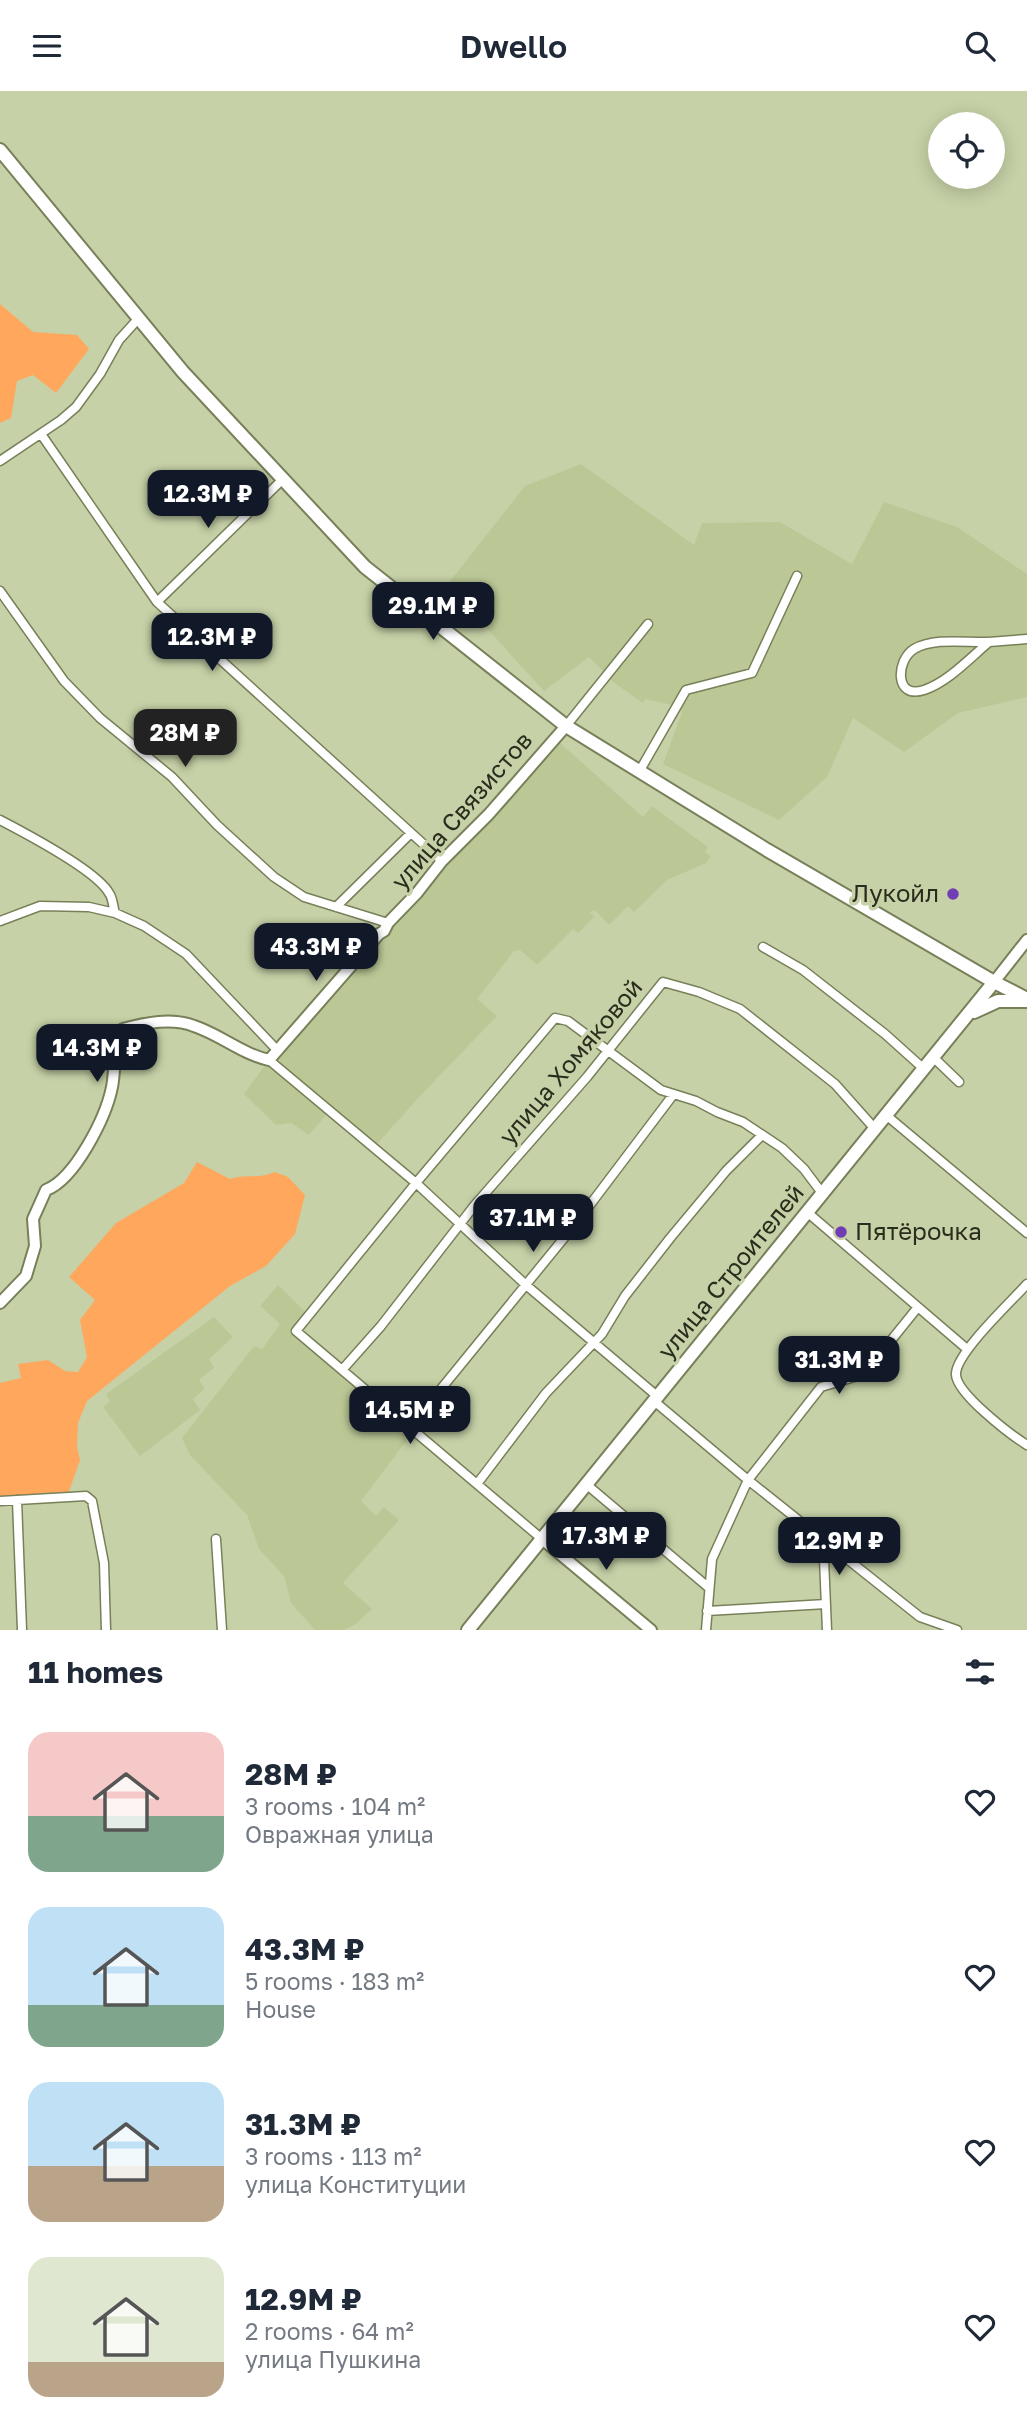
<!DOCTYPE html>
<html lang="en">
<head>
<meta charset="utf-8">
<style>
	body { margin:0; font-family:"Golos Text",sans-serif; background:#f6f6f7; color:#1f2937; height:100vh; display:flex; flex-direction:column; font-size:26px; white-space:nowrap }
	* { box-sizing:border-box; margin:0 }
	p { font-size:23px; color:#747a83 }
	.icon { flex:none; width:38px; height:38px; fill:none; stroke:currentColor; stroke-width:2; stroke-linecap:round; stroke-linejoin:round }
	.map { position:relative; height:1539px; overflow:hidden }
	.drawer { display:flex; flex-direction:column; background:#fff; flex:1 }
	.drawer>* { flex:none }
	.controls { position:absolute; left:928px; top:21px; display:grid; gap:14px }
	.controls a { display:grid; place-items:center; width:77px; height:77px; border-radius:50%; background:#fff; box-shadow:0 4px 18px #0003; font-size:35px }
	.price { position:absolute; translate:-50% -60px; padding:0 16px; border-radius:14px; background:#111827; color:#fff; font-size:23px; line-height:46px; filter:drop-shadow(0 2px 4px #0008) }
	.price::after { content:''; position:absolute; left:50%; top:42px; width:21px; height:16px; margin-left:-10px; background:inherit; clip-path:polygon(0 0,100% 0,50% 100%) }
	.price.active { background:#222; color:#fff }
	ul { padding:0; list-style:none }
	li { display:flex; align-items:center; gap:21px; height:175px; padding:0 28px }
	li span { display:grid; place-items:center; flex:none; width:196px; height:140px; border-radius:21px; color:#555 }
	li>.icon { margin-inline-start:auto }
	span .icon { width:84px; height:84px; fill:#fffc; stroke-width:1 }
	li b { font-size:30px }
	h2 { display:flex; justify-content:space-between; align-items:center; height:84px; padding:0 28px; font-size:30px }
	header { display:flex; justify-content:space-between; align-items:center; height:91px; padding:0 28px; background:#fff; font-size:32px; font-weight:600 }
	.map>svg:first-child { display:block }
	.built { fill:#bbc896 }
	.green { fill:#ffa75d }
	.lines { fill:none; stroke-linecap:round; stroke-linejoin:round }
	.minor-casing { stroke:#778059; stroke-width:11 }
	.tertiary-casing { stroke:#778059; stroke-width:14 }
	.secondary-casing { stroke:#778059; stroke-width:16 }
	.primary-casing { stroke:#778059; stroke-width:16 }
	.minor { stroke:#fff; stroke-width:8 }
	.tertiary { stroke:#fff; stroke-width:10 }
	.secondary { stroke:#fff; stroke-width:12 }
	.primary { stroke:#fff; stroke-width:12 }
	.poi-dot { fill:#703db4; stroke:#c6d1a7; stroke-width:2.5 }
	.labels { text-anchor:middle; stroke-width:7; stroke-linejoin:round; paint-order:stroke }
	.street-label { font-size:24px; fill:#292d1d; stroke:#c6d1a7 }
	.poi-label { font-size:24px; fill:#292d1d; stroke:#c6d1a7; text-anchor:end }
</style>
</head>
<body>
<header><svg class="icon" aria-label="menu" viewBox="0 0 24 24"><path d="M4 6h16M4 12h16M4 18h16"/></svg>Dwello<svg class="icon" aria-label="search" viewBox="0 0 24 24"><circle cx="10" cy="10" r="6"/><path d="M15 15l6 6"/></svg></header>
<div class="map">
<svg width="1027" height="1539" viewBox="0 0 1027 1539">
	<rect width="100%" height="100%" fill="#c6d1a7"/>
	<path class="built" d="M581 373 694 454 702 432 780 431 852 473 884 411 957 436 1027 483V606L958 622 904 661 853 627 827 686 779 729 663 673 682 621 672 614 645 608 643 612 613 591 589 566 544 600 447 494 525 395Z
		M546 650 553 659 559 651 643 726 652 715 708 756 705 761 711 765 706 772 667 789 634 821 628 815 609 834 595 819 590 821 594 826 578 842 573 838 537 874 520 859 514 860 477 908 497 925 420 1005 370 1061 327 1023 309 1044 291 1032 276 1034 244 1003 279 955Z
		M278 1194 307 1223 293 1240 413 1341 361 1410 376 1425 384 1416 399 1429 343 1492 372 1518 356 1533 344 1539H315L291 1512 284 1485 259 1458 247 1424 190 1364 182 1347 254 1255 262 1258 280 1233 260 1215Z
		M214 1226 233 1246 209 1268 214 1277 199 1289 205 1298 193 1308 200 1319 140 1365 103 1316 110 1311 106 1303Z"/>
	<path class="green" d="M0 213 33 241 77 244 89 258 56 302 33 284 17 290 11 327 0 332Z
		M197 1071 230 1088C246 1083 260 1088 275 1081L288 1086 305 1104 295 1143 266 1175 230 1195 87 1310 78 1332 77 1356 80 1369 68 1403 0 1406V1292L21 1287 18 1273 48 1269 65 1280 78 1281 87 1266 80 1229 95 1209 69 1186 116 1132 184 1092Z"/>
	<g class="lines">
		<g class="minor-casing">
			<path id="minor" d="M41 343 157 511 442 770
				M0 370 61 329 76 316 100 283 119 249 138 228
				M0 500 64 590 100 627 172 686 217 734 274 786 304 806 388 832
				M157 511 282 389
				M989 551C970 567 948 591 924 599 894 609 896 569 914 558 935 546 967 552 989 551 1002 550 1014 549 1027 548
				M566 635 648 533
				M639 681 686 599 752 582 797 485
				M0 729C25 742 96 779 109 802 113 807 113 816 115 822L144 835 186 863 278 960
				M336 816 411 742
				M0 830 40 815 89 816 115 822
				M763 856 803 879 885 943 924 978
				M933 966 959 991
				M269 969 416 1092 526 1194 657 1305
				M886 1024 1027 1142
				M807 1121 967 1258
				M1027 1193C1011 1211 958 1260 956 1282 954 1301 1011 1344 1027 1354
				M342 1279 381 1235 474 1115 587 986 663 891 699 901 740 918 835 993 875 1038
				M654 1310 748 1389 920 1526 957 1539
				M410 1336 577 1131 673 1004
				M477 1393 546 1302 602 1243 625 1205 671 1146 726 1080 762 1044
				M586 1393 708 1496
				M17 1409 22 1539
				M0 1410 86 1405 92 1410 104 1472 106 1539
				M813 1443 824 1468 827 1539
				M216 1448 222 1539
				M542 1448 296 1240 416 1092 555 927 568 930 661 999 696 1010 717 1021 743 1031 782 1057 804 1078 822 1102
				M707 1520 826 1513
				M706 1539 712 1468 748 1389 821 1296 864 1283 918 1216"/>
		</g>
		<g class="tertiary-casing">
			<path id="tertiary" d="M994 891 1027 849
				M0 1212 26 1185 35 1155 33 1128 46 1099C75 1088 106 1026 112 996 116 976 112 955 123 938 145 932 172 926 194 935 221 944 242 963 269 969L379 843 384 840 388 832 417 802 442 770 489 723 566 635
				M542 1448 651 1539"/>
		</g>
		<g class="secondary-casing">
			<path id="secondary" d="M0 59 183 281 365 476 566 635 767 759 994 891 468 1539
				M974 921 998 910H1027"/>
		</g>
		<g class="primary-casing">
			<path id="primary" d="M994 891 1027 908"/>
		</g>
		<use href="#minor" class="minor"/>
		<use href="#tertiary" class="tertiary"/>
		<use href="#secondary" class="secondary"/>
		<use href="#primary" class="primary"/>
	</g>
	<g class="poi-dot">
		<circle cx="953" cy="803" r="7"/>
		<circle cx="841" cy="1141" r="7"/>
	</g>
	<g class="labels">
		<g class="street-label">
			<text transform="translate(462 720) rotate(-49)" y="8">улица Связистов</text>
			<text transform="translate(571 971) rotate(-50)" y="8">улица Хомяковой</text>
			<text transform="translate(731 1181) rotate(-51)" y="8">улица Строителей</text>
		</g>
		<g class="poi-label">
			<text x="939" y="811">Лукойл</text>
			<text x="855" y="1149" text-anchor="start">Пятёрочка</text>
		</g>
	</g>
</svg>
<div class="controls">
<a><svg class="icon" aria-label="locate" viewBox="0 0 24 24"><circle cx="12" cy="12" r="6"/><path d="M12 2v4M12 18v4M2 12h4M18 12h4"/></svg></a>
</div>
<b class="price" style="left:208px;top:439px">12.3M ₽</b>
<b class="price" style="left:433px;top:551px">29.1M ₽</b>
<b class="price" style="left:212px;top:582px">12.3M ₽</b>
<b class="price active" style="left:185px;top:678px">28M ₽</b>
<b class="price" style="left:316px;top:892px">43.3M ₽</b>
<b class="price" style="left:97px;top:993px">14.3M ₽</b>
<b class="price" style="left:533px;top:1163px">37.1M ₽</b>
<b class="price" style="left:839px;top:1305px">31.3M ₽</b>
<b class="price" style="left:410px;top:1355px">14.5M ₽</b>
<b class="price" style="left:606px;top:1481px">17.3M ₽</b>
<b class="price" style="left:839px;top:1486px">12.9M ₽</b>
</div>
<section class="drawer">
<h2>11 homes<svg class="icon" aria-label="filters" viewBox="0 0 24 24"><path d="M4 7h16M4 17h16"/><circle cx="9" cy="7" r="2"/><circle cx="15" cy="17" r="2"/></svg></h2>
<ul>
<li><span style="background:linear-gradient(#f6c9c9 60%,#7fa58c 0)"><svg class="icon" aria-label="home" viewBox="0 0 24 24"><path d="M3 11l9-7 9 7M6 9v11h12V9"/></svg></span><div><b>28M ₽</b><p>3 rooms · 104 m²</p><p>Овражная улица</p></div><svg class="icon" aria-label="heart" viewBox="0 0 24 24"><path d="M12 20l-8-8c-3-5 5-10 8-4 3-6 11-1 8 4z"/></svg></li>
<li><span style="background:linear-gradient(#bfe0f5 70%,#7fa58c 0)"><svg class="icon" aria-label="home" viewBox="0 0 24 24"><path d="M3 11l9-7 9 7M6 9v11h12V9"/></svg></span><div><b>43.3M ₽</b><p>5 rooms · 183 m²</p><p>House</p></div><svg class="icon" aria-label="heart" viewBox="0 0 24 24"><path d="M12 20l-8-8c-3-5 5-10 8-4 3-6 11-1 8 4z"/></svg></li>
<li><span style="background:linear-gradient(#bfe0f5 60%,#b9a48a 0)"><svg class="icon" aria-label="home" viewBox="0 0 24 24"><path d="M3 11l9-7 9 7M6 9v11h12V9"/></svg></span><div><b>31.3M ₽</b><p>3 rooms · 113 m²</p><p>улица Конституции</p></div><svg class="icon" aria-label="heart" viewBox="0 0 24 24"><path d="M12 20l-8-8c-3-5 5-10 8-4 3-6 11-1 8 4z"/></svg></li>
<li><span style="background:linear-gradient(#dfe7d0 75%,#b9a48a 0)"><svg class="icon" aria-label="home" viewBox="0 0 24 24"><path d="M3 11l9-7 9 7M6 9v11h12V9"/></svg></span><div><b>12.9M ₽</b><p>2 rooms · 64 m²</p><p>улица Пушкина</p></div><svg class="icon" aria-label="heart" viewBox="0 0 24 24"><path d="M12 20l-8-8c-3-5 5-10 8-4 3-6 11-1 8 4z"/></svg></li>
</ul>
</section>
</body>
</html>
